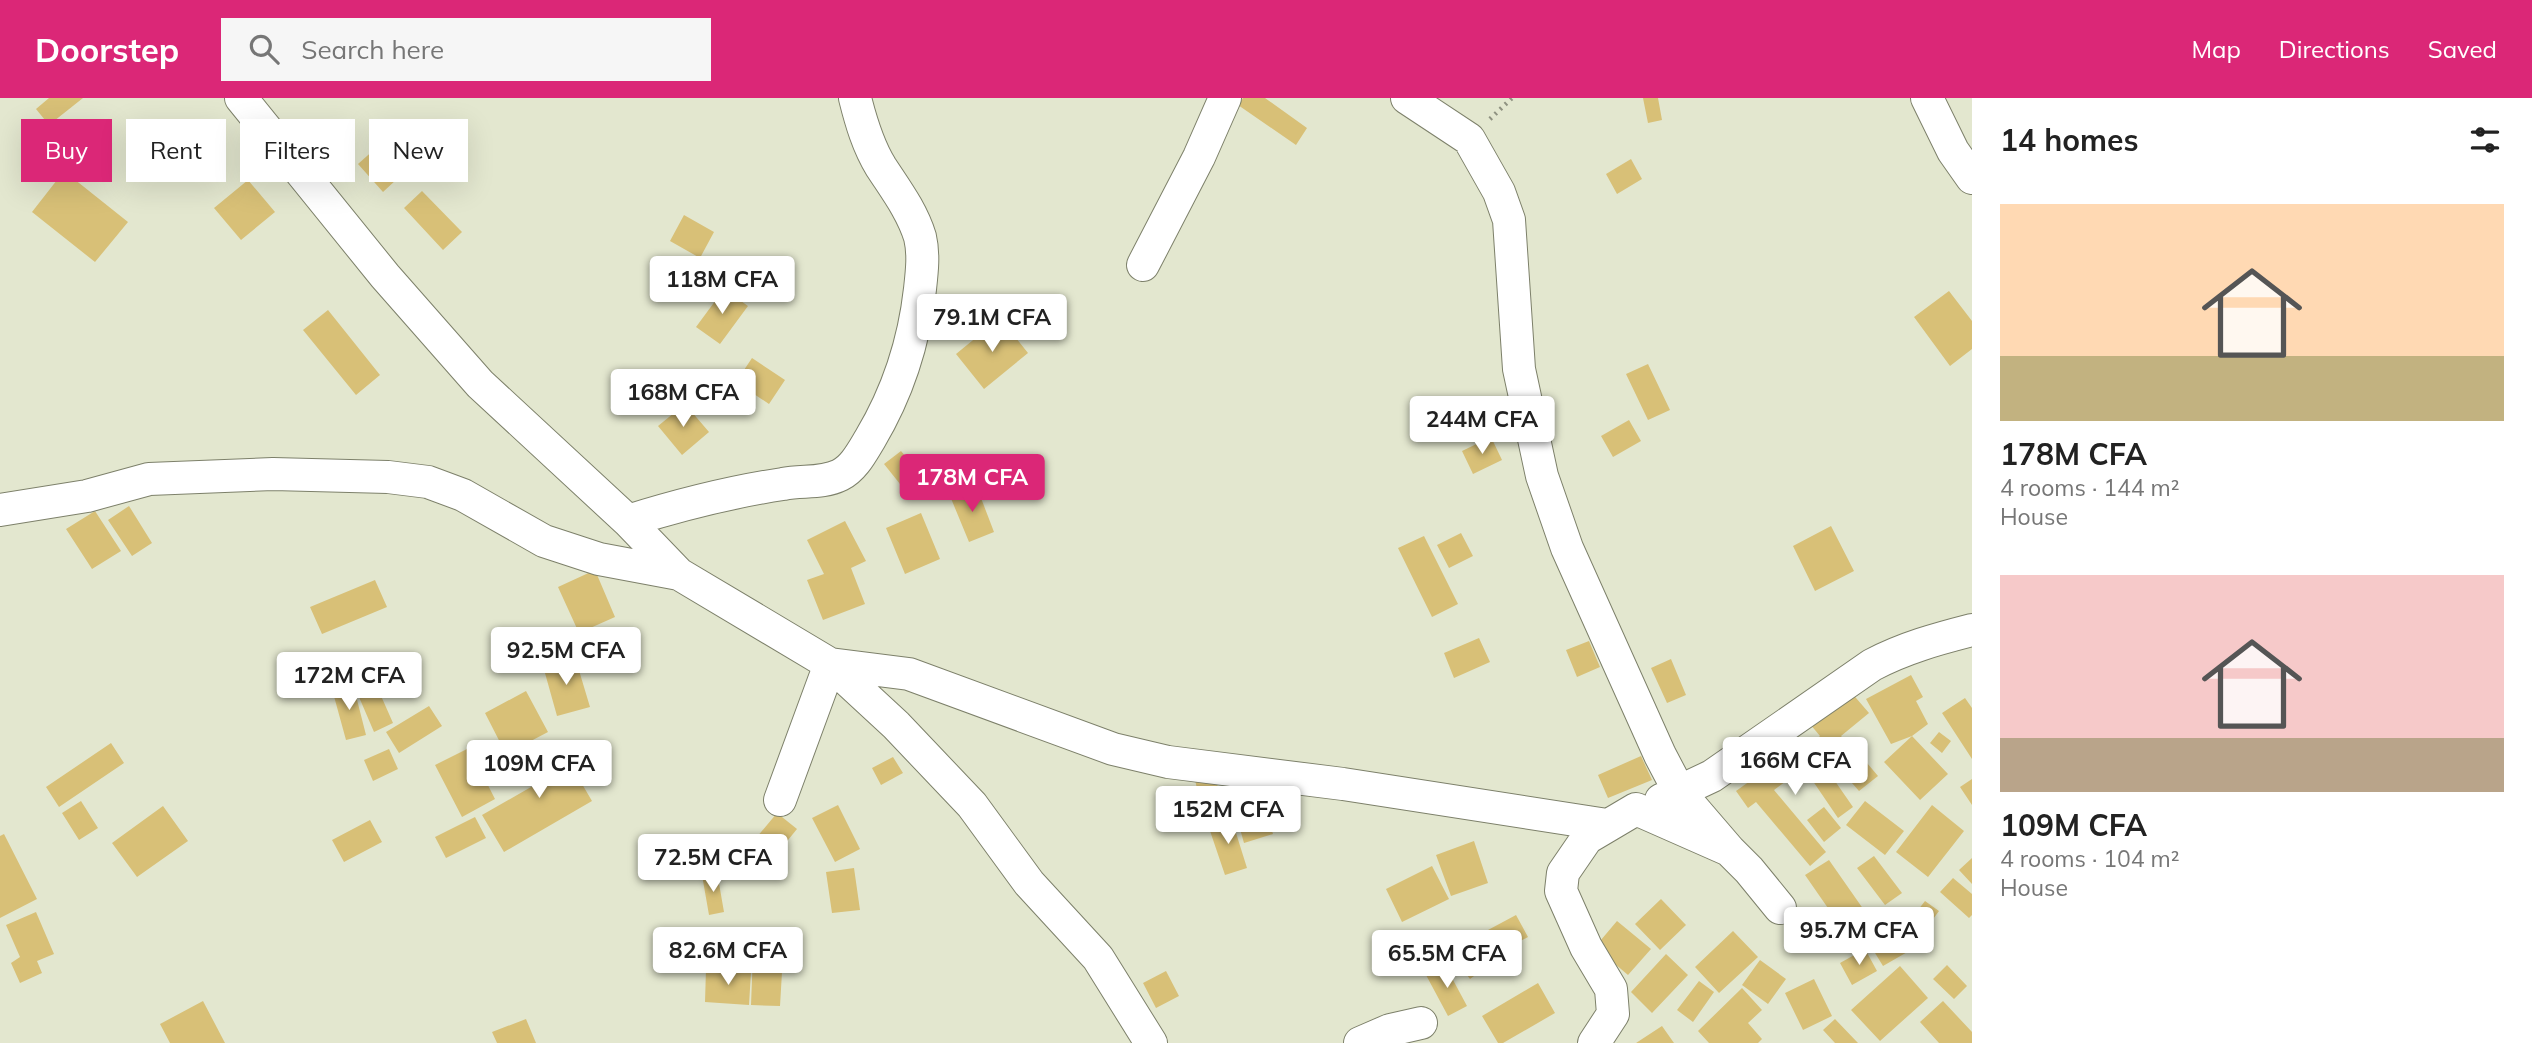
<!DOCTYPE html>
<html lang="en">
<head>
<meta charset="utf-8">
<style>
	body { margin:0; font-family:Mulish,sans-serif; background:#f6f6f6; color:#222; height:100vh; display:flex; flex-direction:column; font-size:26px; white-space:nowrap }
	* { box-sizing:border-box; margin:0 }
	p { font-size:23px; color:#767676 }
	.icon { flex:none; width:38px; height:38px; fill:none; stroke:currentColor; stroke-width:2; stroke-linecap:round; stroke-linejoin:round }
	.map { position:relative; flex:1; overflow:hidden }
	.details { display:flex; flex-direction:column; background:#fff; width:560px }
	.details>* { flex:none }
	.banner { position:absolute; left:21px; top:21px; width:665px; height:63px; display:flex; gap:14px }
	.price { position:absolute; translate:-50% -60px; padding:0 16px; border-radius:7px; background:#fff; color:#222; font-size:23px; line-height:46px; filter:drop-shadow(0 2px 4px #0008) }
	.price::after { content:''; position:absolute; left:50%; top:42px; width:21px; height:16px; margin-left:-10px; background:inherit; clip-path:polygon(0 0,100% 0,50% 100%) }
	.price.on { background:#db2777; color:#fff }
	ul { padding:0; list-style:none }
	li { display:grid; align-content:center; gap:14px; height:371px; padding:0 28px }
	li span { display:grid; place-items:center; height:217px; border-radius:0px; color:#555 }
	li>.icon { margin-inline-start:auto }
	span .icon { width:126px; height:126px; fill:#fffc; stroke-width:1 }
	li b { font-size:30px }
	h2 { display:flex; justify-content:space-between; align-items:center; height:84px; padding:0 28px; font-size:30px }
	.tag { padding:0 24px; border-radius:0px; background:#fff; box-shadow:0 7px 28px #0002; font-size:24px; line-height:63px }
	.tag.on { background:#db2777; color:#fff }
	header { display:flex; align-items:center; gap:42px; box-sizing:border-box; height:98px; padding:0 35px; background:#db2777; color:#fff }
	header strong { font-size:33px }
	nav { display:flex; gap:38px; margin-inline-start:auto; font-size:24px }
	.search { width:490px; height:63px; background:#f6f6f6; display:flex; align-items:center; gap:18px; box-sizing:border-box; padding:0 24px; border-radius:0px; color:#767676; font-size:26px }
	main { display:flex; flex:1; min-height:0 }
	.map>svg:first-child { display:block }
	.building { fill:#d8c077 }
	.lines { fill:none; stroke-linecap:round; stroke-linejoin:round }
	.minor-casing { stroke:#7d806a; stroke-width:34 }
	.path { stroke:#8f9281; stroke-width:4.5; stroke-dasharray:2 5; stroke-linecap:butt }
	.minor { stroke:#fff; stroke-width:32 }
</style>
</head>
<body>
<header>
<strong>Doorstep</strong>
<div class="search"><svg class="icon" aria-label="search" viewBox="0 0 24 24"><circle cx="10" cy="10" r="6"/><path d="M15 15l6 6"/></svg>Search here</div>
<nav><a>Map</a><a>Directions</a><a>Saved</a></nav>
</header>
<main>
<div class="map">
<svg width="1972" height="945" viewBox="0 0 1972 945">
	<rect width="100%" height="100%" fill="#e3e7cf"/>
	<path class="building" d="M49 0H83L49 27 36 11Z
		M1243 0H1265L1307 30 1296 47 1238 7Z
		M1643 0H1658L1662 22 1648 25Z
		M385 42 410 69 383 94 358 66Z
		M1631 61 1642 81 1617 96 1606 76Z
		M64 73 128 124 95 164 32 114Z
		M248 82 275 114 241 142 214 110Z
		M422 93 462 134 443 152 404 110Z
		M684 117 714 134 700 160 670 143Z
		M724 191 748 208 720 246 696 229Z
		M1949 193 1972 223V251L1950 268 1914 219Z
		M328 212 380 277 356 297 303 232Z
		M1000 220 1028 255 984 291 956 256Z
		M752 260 785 282 769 306 736 284Z
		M1648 266 1670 312 1648 322 1626 276Z
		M685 306 709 334 682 357 658 328Z
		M1629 322 1641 343 1613 359 1601 338Z
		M1491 339 1502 362 1473 376 1462 353Z
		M901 353 917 372 900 386 884 366Z
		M976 387 994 434 969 444 950 398Z
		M129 408 152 445 132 458 108 422Z
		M95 413 121 453 92 471 66 431Z
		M921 415 940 461 905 476 886 430Z
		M845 423 866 463 851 470 865 506 823 522 807 482 824 476 807 442Z
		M1831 428 1854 473 1815 493 1793 448Z
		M1461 435 1473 458 1449 470 1437 447Z
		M1424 438 1458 506 1432 519 1398 450Z
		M595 472 615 519 579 535 558 489Z
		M375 482 387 509 322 536 310 509Z
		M1479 540 1490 564 1454 580 1444 555Z
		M1589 543 1600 569 1577 579 1566 552Z
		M393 557 401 575 368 590 360 572Z
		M575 559 590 609 557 618 543 568Z
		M1671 561 1686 597 1667 605 1651 570Z
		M1911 577 1923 599 1916 603 1928 626 1912 638 1891 646 1866 601Z
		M353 586 366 637 346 642 332 591Z
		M378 591 393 625 374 634 359 599Z
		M526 593 548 634 506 656 485 615Z
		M1850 593 1869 615 1841 638 1849 648 1851 646 1878 678 1859 693 1815 643 1820 638 1810 626Z
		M1965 600 1972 610V661L1942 615Z
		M429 608 442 628 399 655 386 634Z
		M1939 634 1951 643 1942 655 1930 645Z
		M1912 638 1948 676 1920 702 1884 664Z
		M1810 640 1822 658 1819 660 1853 709 1838 720 1804 670 1774 692 1826 754 1810 768 1756 704 1748 710 1736 693Z
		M111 645 124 665 59 709 46 689Z
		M558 645 592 703 504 754 482 717 538 685 525 663Z
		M469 650 495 701 462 719 435 667Z
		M389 651 398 671 373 683 364 662Z
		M1641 658 1652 682 1608 700 1598 677Z
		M893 659 903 675 881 687 872 670Z
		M1215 677 1220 698 1200 703 1195 682Z
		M1972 681V707L1960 689Z
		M1260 695 1273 736 1244 745 1232 703Z
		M81 703 98 730 79 742 62 715Z
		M1865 703 1904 733 1885 757 1846 727Z
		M838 707 860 751 835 764 812 720Z
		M1932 707 1964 733 1928 779 1896 754Z
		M163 708 188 743 137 779 112 745Z
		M1824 709 1841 730 1824 744 1807 722Z
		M777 715 797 731 766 769 746 752Z
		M475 719 486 740 446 760 435 739Z
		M1231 719 1247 770 1225 777 1208 727Z
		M370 722 382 744 344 764 332 742Z
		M4 736 37 801 0 820V738Z
		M1474 743 1488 785 1451 798 1436 757Z
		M1874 758 1902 795 1885 807 1857 770Z
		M1972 760V786L1959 772Z
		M1829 762 1873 825 1831 855 1810 826 1830 813 1805 777Z
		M1432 768 1449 801 1402 824 1386 791Z
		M854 770 860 812 832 815 826 774Z
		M717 774 724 814 709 817 702 777Z
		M1953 780 1972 796V817L1969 820 1940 794Z
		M1661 801 1686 827 1660 852 1635 826Z
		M1925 803 1939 813 1925 832 1911 821Z
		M36 814 54 856 37 863 42 875 20 885 11 865 20 859 6 827Z
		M1516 817 1528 839 1500 854 1488 832Z
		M1897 817 1916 849 1883 868 1864 837Z
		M1617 823 1651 851 1628 877 1595 849Z
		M1733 833 1758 859 1719 895 1695 869Z
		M1483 837 1500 859 1470 881 1453 858Z
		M1865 851 1877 873 1852 887 1840 865Z
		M753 856 783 857 780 908 751 907Z
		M1666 856 1688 877 1652 915 1631 894Z
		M1760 862 1786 881 1768 906 1742 887Z
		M1445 867 1467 908 1448 918 1426 877Z
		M1947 867 1967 888 1954 901 1933 881Z
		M1900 868 1928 900 1880 943 1851 912Z
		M706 871 751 874 749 907 705 904Z
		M1166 873 1179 898 1156 910 1143 885Z
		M1814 881 1832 918 1803 932 1785 895Z
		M1699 883 1714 894 1693 924 1677 912Z
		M1538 885 1555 915 1503 945H1498L1482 918Z
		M1742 890 1762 912 1748 925 1762 941 1758 945H1709L1698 933Z
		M203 903 225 945H170L160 926Z
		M1943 903 1972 934V945H1939L1920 924Z
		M526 921 536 945H497L492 934Z
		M1835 921 1858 945H1835L1823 932Z
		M1662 928 1674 945H1636Z"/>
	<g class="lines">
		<g class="minor-casing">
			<path id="minor" d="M241 0 385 178 480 286 628 423 679 476 830 566 896 627 972 707 1029 785 1098 860 1151 945
				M1407 0 1469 41 1499 94 1509 122 1519 271 1542 378 1567 450 1660 657 1680 695 1729 752
				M1927 0 1953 53 1972 80
				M1143 167 1199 59 1225 0
				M0 412 87 398 149 381 273 376 388 379 428 384 463 397 544 443 599 461 679 476
				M628 423C679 407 730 394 783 386 802 382 822 386 840 377 854 370 862 354 870 341 898 294 914 245 920 191 922 173 924 156 920 139 912 113 896 92 881 69 868 48 861 24 855 0
				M780 702 830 566 909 576 1113 651 1168 664 1343 686 1607 727
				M1661 702 1712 678 1872 567C1904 550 1937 541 1972 532
				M1360 945 1390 932 1421 925
				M1594 945 1613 916 1611 891 1586 849 1561 793 1563 775 1587 740 1636 711 1729 752 1749 772 1780 810"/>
		</g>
		<path class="path" d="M1490 21 1512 0"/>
		<use href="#minor" class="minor"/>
	</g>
</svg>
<b class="price" style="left:722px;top:218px">118M CFA</b>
<b class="price" style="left:992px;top:256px">79.1M CFA</b>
<b class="price" style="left:683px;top:331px">168M CFA</b>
<b class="price" style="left:1482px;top:358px">244M CFA</b>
<b class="price on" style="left:972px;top:416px">178M CFA</b>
<b class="price" style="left:566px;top:589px">92.5M CFA</b>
<b class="price" style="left:349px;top:614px">172M CFA</b>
<b class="price" style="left:1795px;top:699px">166M CFA</b>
<b class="price" style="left:539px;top:702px">109M CFA</b>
<b class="price" style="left:1228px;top:748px">152M CFA</b>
<b class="price" style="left:713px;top:796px">72.5M CFA</b>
<b class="price" style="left:1859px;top:869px">95.7M CFA</b>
<b class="price" style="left:728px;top:889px">82.6M CFA</b>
<b class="price" style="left:1447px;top:892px">65.5M CFA</b>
<div class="banner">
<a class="tag on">Buy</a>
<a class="tag">Rent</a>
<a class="tag">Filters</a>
<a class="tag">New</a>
</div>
</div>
<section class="details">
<h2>14 homes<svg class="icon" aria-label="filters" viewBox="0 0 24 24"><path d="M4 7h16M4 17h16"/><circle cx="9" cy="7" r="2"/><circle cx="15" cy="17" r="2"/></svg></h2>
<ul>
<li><span style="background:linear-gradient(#ffd9b3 70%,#c2b280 0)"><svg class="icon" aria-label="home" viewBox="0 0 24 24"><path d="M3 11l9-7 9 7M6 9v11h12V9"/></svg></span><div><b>178M CFA</b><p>4 rooms · 144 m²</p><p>House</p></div></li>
<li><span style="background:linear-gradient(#f6c9c9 75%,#b9a48a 0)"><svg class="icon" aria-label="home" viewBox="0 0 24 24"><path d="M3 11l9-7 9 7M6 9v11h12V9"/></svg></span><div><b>109M CFA</b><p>4 rooms · 104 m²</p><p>House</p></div></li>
</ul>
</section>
</main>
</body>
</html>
